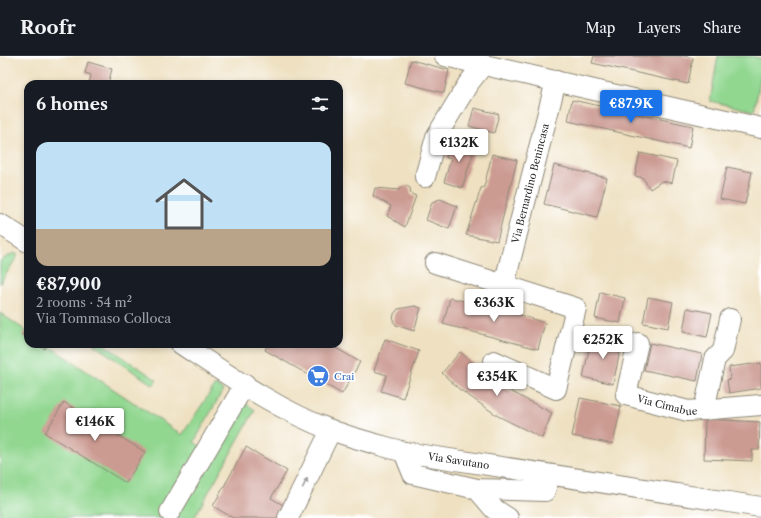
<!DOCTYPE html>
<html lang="en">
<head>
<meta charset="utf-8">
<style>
	body { margin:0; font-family:"Libre Caslon Text",serif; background:#242831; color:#f1f3f6; height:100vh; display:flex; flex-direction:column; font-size:15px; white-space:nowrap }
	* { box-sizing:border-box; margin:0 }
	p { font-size:13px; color:#9ea1a6 }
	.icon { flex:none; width:22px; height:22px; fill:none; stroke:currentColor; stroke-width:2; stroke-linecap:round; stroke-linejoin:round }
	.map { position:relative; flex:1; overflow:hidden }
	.sheet { position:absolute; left:24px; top:24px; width:319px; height:268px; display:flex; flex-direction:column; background:#171b24; border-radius:12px; box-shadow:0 2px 6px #0003 }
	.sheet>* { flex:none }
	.price { position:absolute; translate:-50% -34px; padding:0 9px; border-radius:4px; background:#fff; color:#222; font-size:13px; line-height:26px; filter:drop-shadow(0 1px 2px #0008) }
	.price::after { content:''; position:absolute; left:50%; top:24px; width:12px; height:9px; margin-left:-6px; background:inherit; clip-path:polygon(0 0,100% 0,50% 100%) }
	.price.on { background:#1a73e8; color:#fff }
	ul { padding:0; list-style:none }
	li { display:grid; align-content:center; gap:8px; height:212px; padding:0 12px }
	li span { display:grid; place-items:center; height:124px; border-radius:12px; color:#555 }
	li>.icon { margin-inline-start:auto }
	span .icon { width:72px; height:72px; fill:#fffc; stroke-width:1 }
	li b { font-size:17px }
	h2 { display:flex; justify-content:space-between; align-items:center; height:48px; padding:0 12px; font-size:17px }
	header { display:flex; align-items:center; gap:24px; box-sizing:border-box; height:56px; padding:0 20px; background:#171b24; border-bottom:1px solid #363941 }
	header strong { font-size:19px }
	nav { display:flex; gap:22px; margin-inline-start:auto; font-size:14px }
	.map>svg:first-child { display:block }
	.green { fill:#91d790; stroke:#5e815e }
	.building { fill:#cb9a91 }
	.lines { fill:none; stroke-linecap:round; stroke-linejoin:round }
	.minor-casing { stroke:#8c8676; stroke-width:22 }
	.minor { stroke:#fff; stroke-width:20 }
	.oneway { fill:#a0a0a0 }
	.labels { text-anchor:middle; stroke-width:3.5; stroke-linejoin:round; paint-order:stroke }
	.street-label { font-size:10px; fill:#2b2b2b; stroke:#fff }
	.shop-label { font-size:10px; fill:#366cbe; stroke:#fff; text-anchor:start }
</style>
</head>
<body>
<header>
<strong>Roofr</strong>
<nav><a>Map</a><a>Layers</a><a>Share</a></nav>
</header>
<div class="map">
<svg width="761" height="462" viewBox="0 0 761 462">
	<rect width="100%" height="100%" fill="#fff"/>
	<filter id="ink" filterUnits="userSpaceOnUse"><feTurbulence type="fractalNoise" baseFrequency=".025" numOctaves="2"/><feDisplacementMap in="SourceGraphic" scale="8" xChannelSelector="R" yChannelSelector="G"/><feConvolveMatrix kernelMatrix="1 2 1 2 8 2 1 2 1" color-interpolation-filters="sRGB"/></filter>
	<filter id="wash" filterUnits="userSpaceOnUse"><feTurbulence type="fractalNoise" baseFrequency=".012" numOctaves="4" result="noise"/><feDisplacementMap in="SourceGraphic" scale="16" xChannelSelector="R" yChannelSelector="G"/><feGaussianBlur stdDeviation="0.9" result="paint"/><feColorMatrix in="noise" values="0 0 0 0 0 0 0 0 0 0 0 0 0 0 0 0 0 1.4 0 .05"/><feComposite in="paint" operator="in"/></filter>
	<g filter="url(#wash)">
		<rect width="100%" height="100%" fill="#eee0c0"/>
		<path class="green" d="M718 0H750L761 2V20L754 55 710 45Z
			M14 197 18 199 0 228V205Z
			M0 257 28 276V288H46L182 379 215 329 223 334 194 386 214 399 245 347 255 354 194 462H0Z
			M93 288H103L157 324 153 329Z"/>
		<g id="blocks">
			<path class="building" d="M594 0H684L693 2 688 28 592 7Z
				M411 4 449 14 444 37 405 27Z
				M88 6 112 13 108 28H89L91 19 85 17Z
				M572 44 693 70 689 92 568 65Z
				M474 52 499 58 494 77 469 70Z
				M452 84 475 91 462 132 444 126 451 103 446 102Z
				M640 97 677 105 672 127 662 125 650 133 643 122 635 120Z
				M492 98 517 104 497 185 466 179 481 132 484 131Z
				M554 109 607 122 597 161 544 148Z
				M727 111 752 116 745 148 720 143Z
				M407 130 410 132 411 138 416 140 405 171 387 160 391 150 373 140 375 132 399 134 401 131Z
				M440 143 457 150 449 173 426 164 432 146Z
				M600 236 625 242 620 267 595 262Z
				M648 241 673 246 668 272 643 267Z
				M450 242 498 252 545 267 538 293 443 268Z
				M415 250 421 252 414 275 396 269 393 265 394 258 398 253Z
				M687 252 712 257 707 281 683 276Z
				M25 274 28 276V283L22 279Z
				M592 280 622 286 613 328 583 321Z
				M385 283 419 295 403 342 381 335 387 319 374 315Z
				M650 287 702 298 697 325 644 314Z
				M36 288H46L47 289 45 293Z
				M268 288H329L360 306 342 338 265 294Z
				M460 296 492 323 512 336 552 357 542 382 498 360 459 333 442 317Z
				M761 307V332L729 337 727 324 730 323 729 311Z
				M580 342 621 350 613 388 572 380Z
				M64 346 145 396 126 427 45 377Z
				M705 363 760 366 759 394H752V405L704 403Z
				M246 391 287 415 271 442 285 450 279 462H233L213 450Z"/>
		</g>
	</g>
	<g filter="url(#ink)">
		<use href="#blocks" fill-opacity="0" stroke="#8c8676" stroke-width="1"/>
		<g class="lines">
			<g class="minor-casing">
				<g id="minor">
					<path d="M445 0 761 72"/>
					<path d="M425 121 436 81 468 28 483 9"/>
					<path d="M0 168 28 186"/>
					<path d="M435 207 576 252 556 333 494 305"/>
					<path id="s1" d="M504 229 556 25"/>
					<path id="s2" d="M638 287 626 339 688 355 761 349"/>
					<path id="s3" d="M181 288C228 319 278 354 331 374 355 383 380 389 404 396L761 451"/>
					<path d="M704 354 715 303 723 295 730 263"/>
					<path d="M404 396 413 418 477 433 545 435 550 419"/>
					<path d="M477 433 494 453 508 462"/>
					<path d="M170 456 245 328"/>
					<path d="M288 462 331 374"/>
				</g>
			</g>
			<use href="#minor" class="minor"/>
		</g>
		<defs><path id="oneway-solid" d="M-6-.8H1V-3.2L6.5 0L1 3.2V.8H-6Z"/></defs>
		<use class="oneway" href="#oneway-solid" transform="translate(305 427) rotate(-64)"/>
	</g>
	<defs>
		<g id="supermarket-disc" transform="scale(1.15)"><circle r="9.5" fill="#3f7fe0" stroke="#fff"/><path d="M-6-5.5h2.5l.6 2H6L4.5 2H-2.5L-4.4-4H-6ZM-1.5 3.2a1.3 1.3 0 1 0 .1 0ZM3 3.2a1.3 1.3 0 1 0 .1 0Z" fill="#fff"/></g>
	</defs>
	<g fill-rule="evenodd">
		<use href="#supermarket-disc" x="318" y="320"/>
	</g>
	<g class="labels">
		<g class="street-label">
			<text dy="4" stroke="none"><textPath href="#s1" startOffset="105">Via Bernardino Benincasa</textPath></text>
			<text dy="4" stroke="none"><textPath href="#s2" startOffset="96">Via Cimabue</textPath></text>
			<text dy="4" stroke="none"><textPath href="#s3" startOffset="305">Via Savutano</textPath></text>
		</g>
		<g class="shop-label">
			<text x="334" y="324">Crai</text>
		</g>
	</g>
</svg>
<b class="price on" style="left:631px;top:68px">€87.9K</b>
<b class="price" style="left:459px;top:107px">€132K</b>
<b class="price" style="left:494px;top:267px">€363K</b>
<b class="price" style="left:603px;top:304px">€252K</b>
<b class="price" style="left:497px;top:341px">€354K</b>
<b class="price" style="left:95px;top:386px">€146K</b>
<section class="sheet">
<h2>6 homes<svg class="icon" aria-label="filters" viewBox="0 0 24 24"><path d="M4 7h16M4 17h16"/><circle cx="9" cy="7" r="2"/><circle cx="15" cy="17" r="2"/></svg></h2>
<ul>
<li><span style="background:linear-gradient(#bfe0f5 70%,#b9a48a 0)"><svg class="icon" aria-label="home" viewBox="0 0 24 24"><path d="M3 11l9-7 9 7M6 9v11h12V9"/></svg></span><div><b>€87,900</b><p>2 rooms · 54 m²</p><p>Via Tommaso Colloca</p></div></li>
</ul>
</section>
</div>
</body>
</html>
